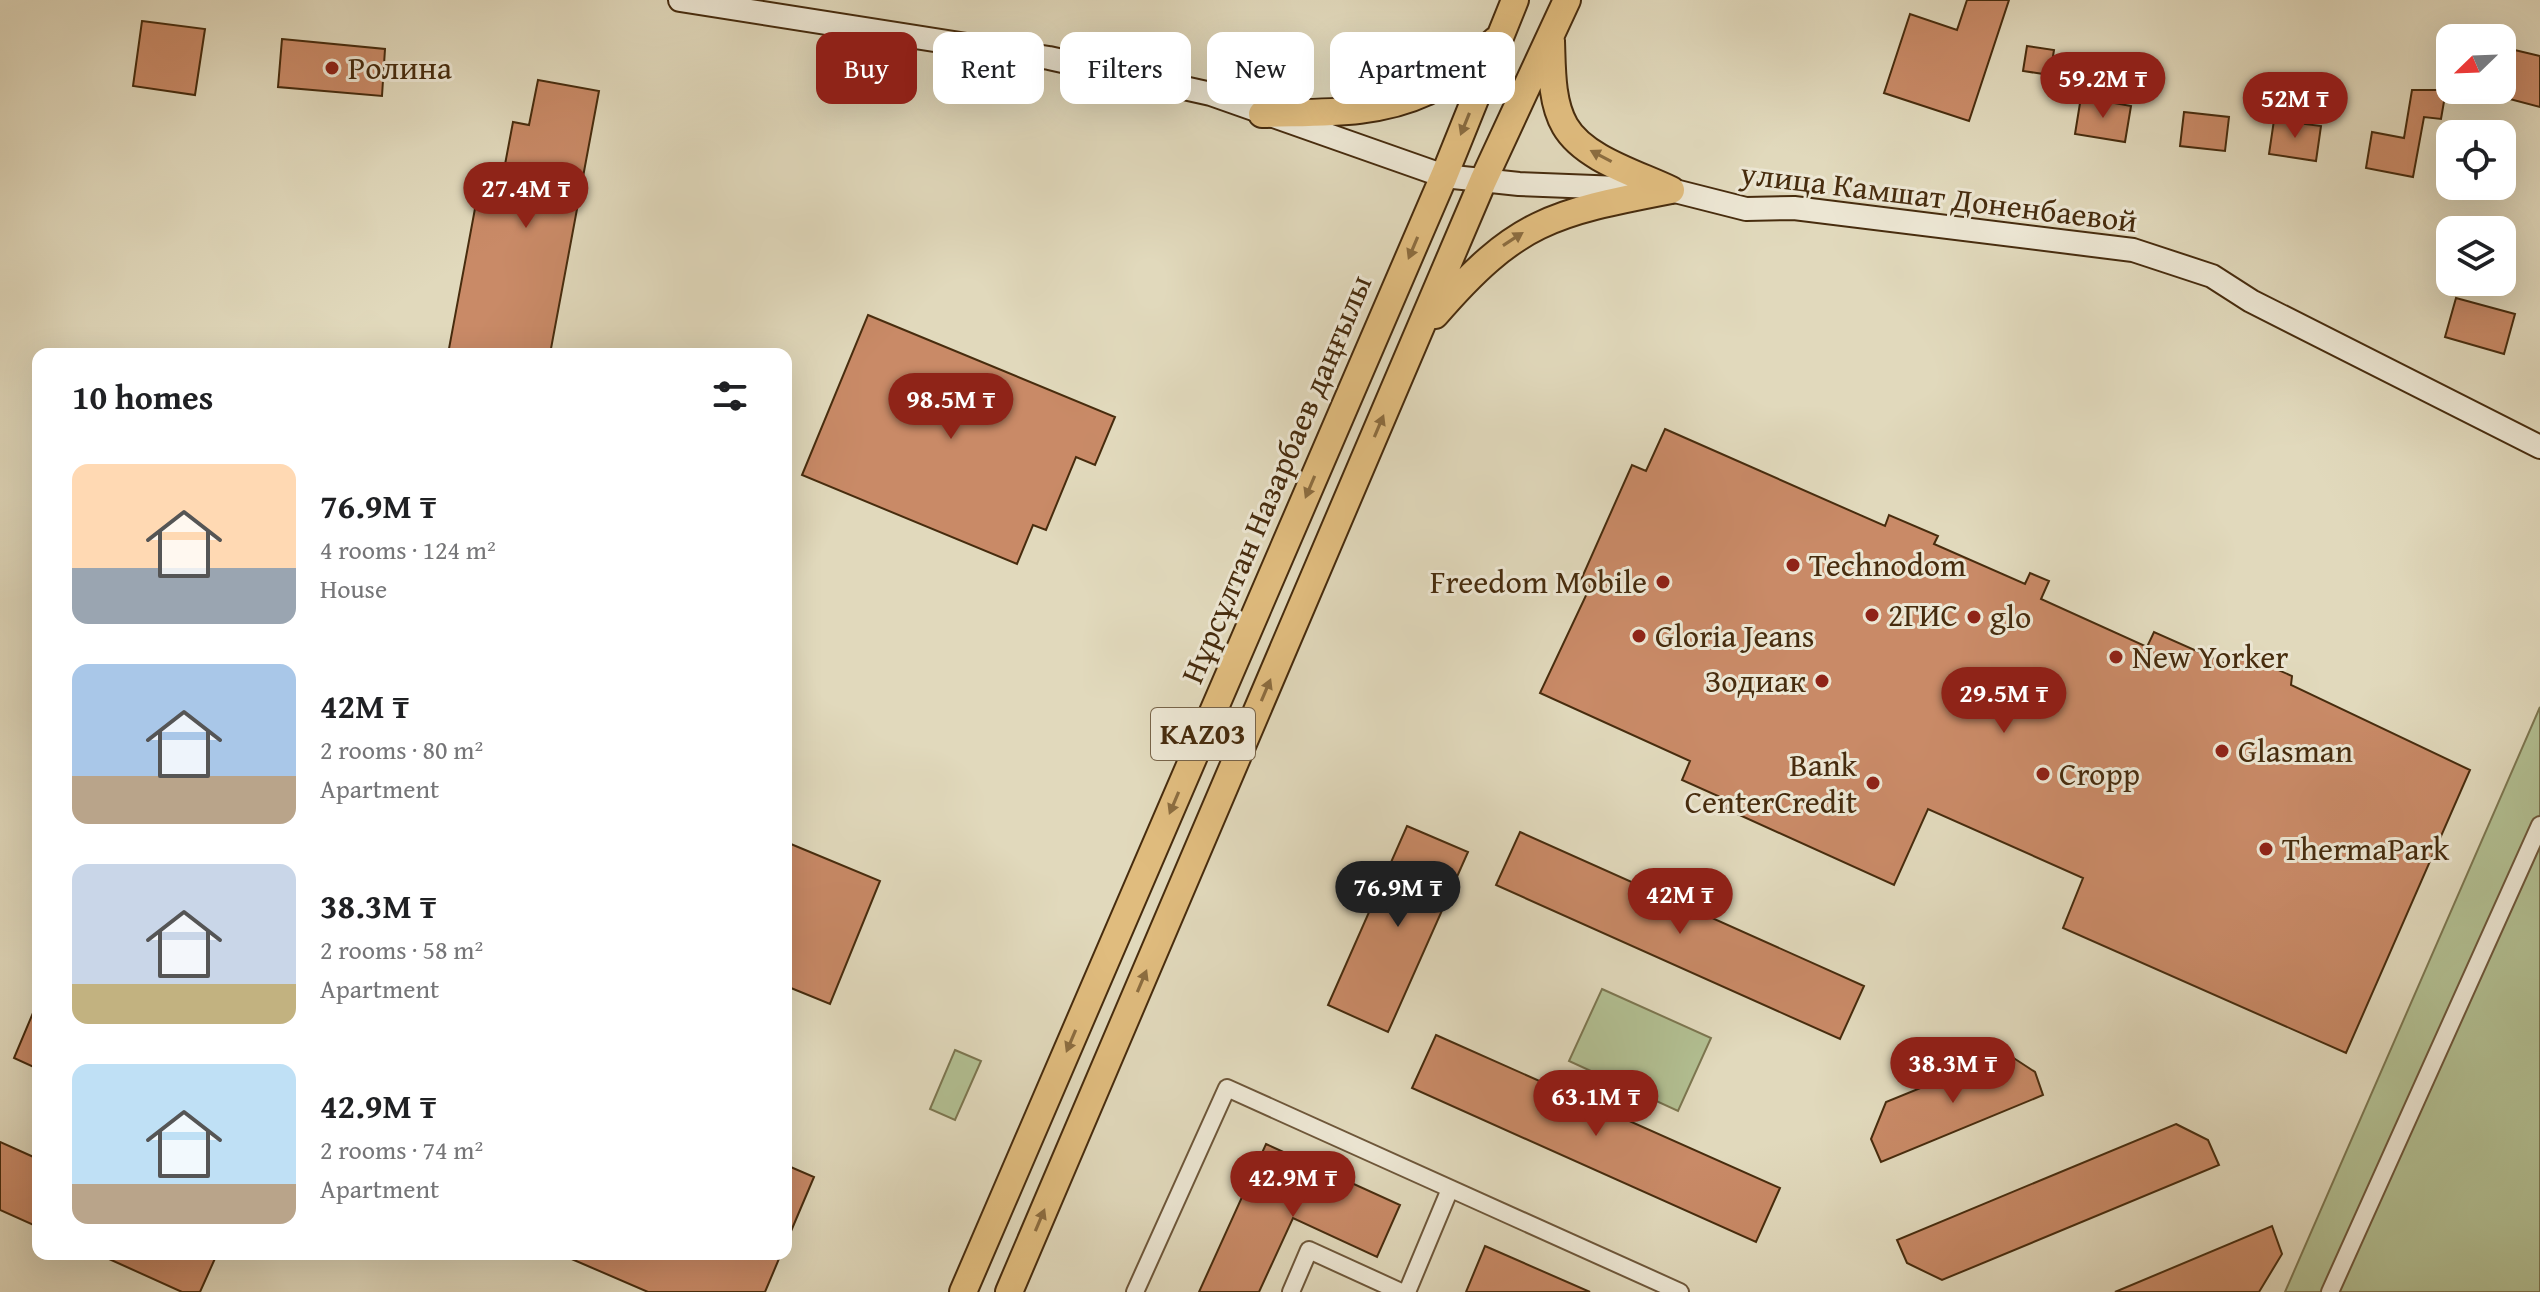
<!DOCTYPE html>
<html lang="en">
<head>
<meta charset="utf-8">
<style>
	body { margin:0; font-family:"Gentium Book Plus",serif; background:#f6f6f6; color:#202124; height:100vh; display:flex; flex-direction:column; font-size:30px; white-space:nowrap }
	* { box-sizing:border-box; margin:0 }
	p { font-size:26px; color:#757577 }
	.icon { flex:none; width:44px; height:44px; fill:none; stroke:currentColor; stroke-width:2; stroke-linecap:round; stroke-linejoin:round }
	.map { position:relative; flex:1; overflow:hidden }
	.details { position:absolute; left:32px; top:348px; width:760px; height:912px; display:flex; flex-direction:column; background:#fff; border-radius:16px; box-shadow:0 8px 32px #0002 }
	.details>* { flex:none }
	.banner { position:absolute; left:816px; top:32px; width:760px; height:72px; display:flex; gap:16px }
	.needle { width:52px; rotate:247deg }
	.tools { position:absolute; left:2436px; top:24px; display:grid; gap:16px }
	.tools a { display:grid; place-items:center; width:80px; height:80px; border-radius:16px; background:#fff; box-shadow:0 8px 32px #0002; font-size:40px }
	.price { position:absolute; translate:-50% -68px; padding:0 18px; border-radius:28px; background:#8f2418; color:#fff; font-size:26px; line-height:52px; filter:drop-shadow(0 2px 4px #0008) }
	.price::after { content:''; position:absolute; left:50%; top:48px; width:24px; height:18px; margin-left:-12px; background:inherit; clip-path:polygon(0 0,100% 0,50% 100%) }
	.price.current { background:#222; color:#fff }
	ul { padding:0; list-style:none }
	li { display:flex; align-items:center; gap:24px; height:200px; padding:0 40px }
	li span { display:grid; place-items:center; flex:none; width:224px; height:160px; border-radius:16px; color:#555 }
	li>.icon { margin-inline-start:auto }
	span .icon { width:96px; height:96px; fill:#fffc; stroke-width:1 }
	li b { font-size:34px }
	h2 { display:flex; justify-content:space-between; align-items:center; height:96px; padding:0 40px; font-size:34px }
	.tag { padding:0 28px; border-radius:16px; background:#fff; box-shadow:0 8px 32px #0002; font-size:28px; line-height:72px }
	.tag.current { background:#8f2418; color:#fff }
	.map>svg:first-child { display:block }
	.green { fill:#b2bf92; stroke:#7c7650; stroke-width:2 }
	.building { fill:#c98a67; stroke:#472c0e; stroke-width:2 }
	.lines { fill:none; stroke-linecap:round; stroke-linejoin:round }
	.street-casing { stroke:#6e573a; stroke-width:20 }
	.secondary-casing { stroke:#472c0e; stroke-width:26 }
	.primary-casing { stroke:#472c0e; stroke-width:30 }
	.street { stroke:#ece6d3; stroke-width:16 }
	.secondary { stroke:#ece6d3; stroke-width:22 }
	.primary { stroke:#e0bc7e; stroke-width:26 }
	.oneway { fill:#8c6d40 }
	.poi-dot { fill:#8f2418; stroke:#ece6d3; stroke-width:3 }
	.labels { text-anchor:middle; stroke-width:6; stroke-linejoin:round; paint-order:stroke }
	.shield { fill:#ece6d3; stroke:#786449; stroke-width:2 }
	.shield-label { font-size:30px; font-weight:bold; fill:#472c0e }
	.poi-label { font-size:32px; fill:#472c0e; stroke:#ece6d3; text-anchor:start }
	.street-label { font-size:32px; fill:#472c0e; stroke:#ece6d3 }
</style>
</head>
<body>
<div class="map">
<svg width="2540" height="1292" viewBox="0 0 2540 1292">
	<rect width="100%" height="100%" fill="#e1d9bc"/>
	<filter id="stains"><feTurbulence type="fractalNoise" baseFrequency=".0025" numOctaves="4"/><feColorMatrix values="0 0 0 0 .2 0 0 0 0 .09 0 0 0 0 .02 0 0 0 .5 -.17"/></filter>
	<radialGradient id="worn" r=".72"><stop offset=".6" stop-color="#630" stop-opacity="0"/><stop offset="1" stop-color="#630" stop-opacity=".3"/></radialGradient>
	<path class="green" d="M2540 707V1292H2285Z
		M1602 989 1711 1038 1678 1111 1569 1061Z
		M955 1050 981 1061 955 1120 930 1109Z"/>
	<path class="building" d="M1967 0H2009L1969 121 1884 93 1910 14 1957 30Z
		M142 21 205 29 195 95 133 86Z
		M282 39 385 49 382 96 278 87Z
		M2027 46 2054 50 2050 75 2023 71Z
		M2502 47 2540 56V107L2502 97Z
		M538 80 599 91 550 354H448L479 187 500 191 513 122 529 125Z
		M2412 90H2446L2441 119 2424 117 2413 177 2366 168 2372 132 2404 138Z
		M2081 97 2131 106 2125 142 2075 134Z
		M2184 112 2229 117 2225 151 2180 146Z
		M2274 120 2321 126 2316 161 2269 154Z
		M2456 298 2515 314 2504 354 2445 337Z
		M868 315 1115 417 1095 465 1076 457 1046 530 1033 525 1017 564 802 475Z
		M1665 429 1885 526 1889 515 1938 536 1934 544 2025 584 2030 573 2049 581 2041 599 2147 647 2154 632 2235 668 2242 654 2292 676 2291 685 2470 770 2346 1053 2063 928 2083 878 1928 809 1894 885 1724 808 1727 800 1682 780 1690 761 1540 693 1590 587 1580 582 1632 465 1646 471Z
		M1407 826 1468 852 1388 1032 1328 1005Z
		M1520 832 1864 986 1840 1039 1496 885Z
		M786 842 880 881 830 1004 786 986Z
		M38 1001V1069L14 1058Z
		M1436 1035 1780 1188 1756 1242 1412 1088Z
		M2006 1053 2035 1072 2043 1095 1881 1162 1871 1139 1886 1102Z
		M2176 1124 2208 1140 2219 1165 1942 1280 1907 1263 1897 1240Z
		M0 1142 38 1159V1227L0 1210Z
		M1266 1144 1400 1205 1377 1257 1293 1218 1259 1292H1199Z
		M786 1165 814 1177 786 1243Z
		M2272 1226 2282 1254 2259 1292H2115Z
		M1485 1246 1590 1292H1466Z
		M98 1254H217L200 1292H182Z
		M560 1254H781L765 1292H648Z"/>
	<g class="lines">
		<g class="street-casing">
			<path id="street" d="M1135 1292 1227 1088 1680 1292
				M1291 1292 1309 1250 1401 1292
				M1407 1292 1450 1189
				M2330 1292 2540 825"/>
		</g>
		<g class="secondary-casing">
			<path id="secondary" d="M680 0 1049 58 1211 94 1444 176 1519 184 1671 190 1746 209 1794 208 2133 250 2212 276 2251 301 2540 447"/>
		</g>
		<g class="primary-casing">
			<path id="primary" d="M1551 41C1552 68 1551 102 1565 126 1584 159 1638 174 1671 190
				M1262 114C1317 112 1375 116 1426 92 1452 79 1474 59 1496 40
				M1435 315C1516 221 1552 213 1671 190
				M963 1292 1444 176 1515 0
				M1009 1292 1483 181 1567 0"/>
		</g>
		<use href="#street" class="street"/>
		<use href="#secondary" class="secondary"/>
		<use href="#primary" class="primary"/>
	</g>
	<defs><path id="oneway-solid" d="M-6-.8H1V-3.2L6.5 0L1 3.2V.8H-6Z" transform="scale(2)"/></defs>
	<g class="oneway">
		<use href="#oneway-solid" transform="translate(1465 124) rotate(112)"/>
		<use href="#oneway-solid" transform="translate(1601 156) rotate(-152)"/>
		<use href="#oneway-solid" transform="translate(1513 239) rotate(-33)"/>
		<use href="#oneway-solid" transform="translate(1413 248) rotate(113)"/>
		<use href="#oneway-solid" transform="translate(1379 426) rotate(-67)"/>
		<use href="#oneway-solid" transform="translate(1310 487) rotate(113)"/>
		<use href="#oneway-solid" transform="translate(1266 690) rotate(-67)"/>
		<use href="#oneway-solid" transform="translate(1174 803) rotate(113)"/>
		<use href="#oneway-solid" transform="translate(1142 981) rotate(-67)"/>
		<use href="#oneway-solid" transform="translate(1071 1041) rotate(113)"/>
		<use href="#oneway-solid" transform="translate(1040 1220) rotate(-67)"/>
	</g>
	<g class="poi-dot">
		<circle cx="332" cy="68" r="8"/>
		<circle cx="1793" cy="565" r="8"/>
		<circle cx="1663" cy="582" r="8"/>
		<circle cx="1872" cy="615" r="8"/>
		<circle cx="1974" cy="617" r="8"/>
		<circle cx="1639" cy="636" r="8"/>
		<circle cx="2116" cy="657" r="8"/>
		<circle cx="1822" cy="681" r="8"/>
		<circle cx="2222" cy="751" r="8"/>
		<circle cx="2043" cy="774" r="8"/>
		<circle cx="1873" cy="783" r="8"/>
		<circle cx="2266" cy="849" r="8"/>
	</g>
	<g class="labels">
		<rect class="shield" x="1151" y="708" width="104" height="52" rx="6"/>
		<g class="shield-label">
			<text x="1203" y="744">KАZ03</text>
		</g>
		<g class="poi-label">
			<text x="348" y="79">Ролина</text>
			<text x="1809" y="576">Technodom</text>
			<text x="1647" y="593" text-anchor="end">Freedom Mobile</text>
			<text x="1888" y="626">2ГИС</text>
			<text x="1990" y="628">glo</text>
			<text x="1655" y="647">Gloria Jeans</text>
			<text x="2132" y="668">New Yorker</text>
			<text x="1806" y="692" text-anchor="end">Зодиак</text>
			<text x="2238" y="762">Glasman</text>
			<text x="1857" y="776" text-anchor="end">Bank<tspan x="1857" dy="37">CenterCredit</tspan></text>
			<text x="2059" y="785">Cropp</text>
			<text x="2282" y="860">ThermaPark</text>
		</g>
		<g class="street-label">
			<text transform="translate(1939 197) rotate(7)" y="11">улица Камшат Доненбаевой</text>
			<text transform="translate(1276 479) rotate(-67)" y="11">Нұрсұлтан Назарбаев даңғылы</text>
		</g>
	</g>
	<rect width="100%" height="100%" filter="url(#stains)"/>
	<rect width="100%" height="100%" fill="url(#worn)"/>
</svg>
<div class="tools">
<a><svg class="needle" viewBox="-14 -14 28 28"><path d="M0-13l5 13h-10z" fill="#e53935"/><path d="M0 13l5-13h-10z" fill="#757577"/></svg></a>
<a><svg class="icon" aria-label="locate" viewBox="0 0 24 24"><circle cx="12" cy="12" r="6"/><path d="M12 2v4M12 18v4M2 12h4M18 12h4"/></svg></a>
<a><svg class="icon" aria-label="layers" viewBox="0 0 24 24"><path d="M12 4l9 5-9 5-9-5zM3 14l9 5 9-5"/></svg></a>
</div>
<b class="price" style="left:2103px;top:120px">59.2M ₸</b>
<b class="price" style="left:2295px;top:140px">52M ₸</b>
<b class="price" style="left:526px;top:230px">27.4M ₸</b>
<b class="price" style="left:951px;top:441px">98.5M ₸</b>
<b class="price" style="left:2004px;top:735px">29.5M ₸</b>
<b class="price current" style="left:1398px;top:929px">76.9M ₸</b>
<b class="price" style="left:1680px;top:936px">42M ₸</b>
<b class="price" style="left:1953px;top:1105px">38.3M ₸</b>
<b class="price" style="left:1596px;top:1138px">63.1M ₸</b>
<b class="price" style="left:1293px;top:1219px">42.9M ₸</b>
<div class="banner">
<a class="tag current">Buy</a>
<a class="tag">Rent</a>
<a class="tag">Filters</a>
<a class="tag">New</a>
<a class="tag">Apartment</a>
</div>
<section class="details">
<h2>10 homes<svg class="icon" aria-label="filters" viewBox="0 0 24 24"><path d="M4 7h16M4 17h16"/><circle cx="9" cy="7" r="2"/><circle cx="15" cy="17" r="2"/></svg></h2>
<ul>
<li><span style="background:linear-gradient(#ffd9b3 65%,#9aa5b1 0)"><svg class="icon" aria-label="home" viewBox="0 0 24 24"><path d="M3 11l9-7 9 7M6 9v11h12V9"/></svg></span><div><b>76.9M ₸</b><p>4 rooms · 124 m²</p><p>House</p></div></li>
<li><span style="background:linear-gradient(#a9c7e8 70%,#b9a48a 0)"><svg class="icon" aria-label="home" viewBox="0 0 24 24"><path d="M3 11l9-7 9 7M6 9v11h12V9"/></svg></span><div><b>42M ₸</b><p>2 rooms · 80 m²</p><p>Apartment</p></div></li>
<li><span style="background:linear-gradient(#c9d6e8 75%,#c2b280 0)"><svg class="icon" aria-label="home" viewBox="0 0 24 24"><path d="M3 11l9-7 9 7M6 9v11h12V9"/></svg></span><div><b>38.3M ₸</b><p>2 rooms · 58 m²</p><p>Apartment</p></div></li>
<li><span style="background:linear-gradient(#bfe0f5 75%,#b9a48a 0)"><svg class="icon" aria-label="home" viewBox="0 0 24 24"><path d="M3 11l9-7 9 7M6 9v11h12V9"/></svg></span><div><b>42.9M ₸</b><p>2 rooms · 74 m²</p><p>Apartment</p></div></li>
</ul>
</section>
</div>
</body>
</html>
